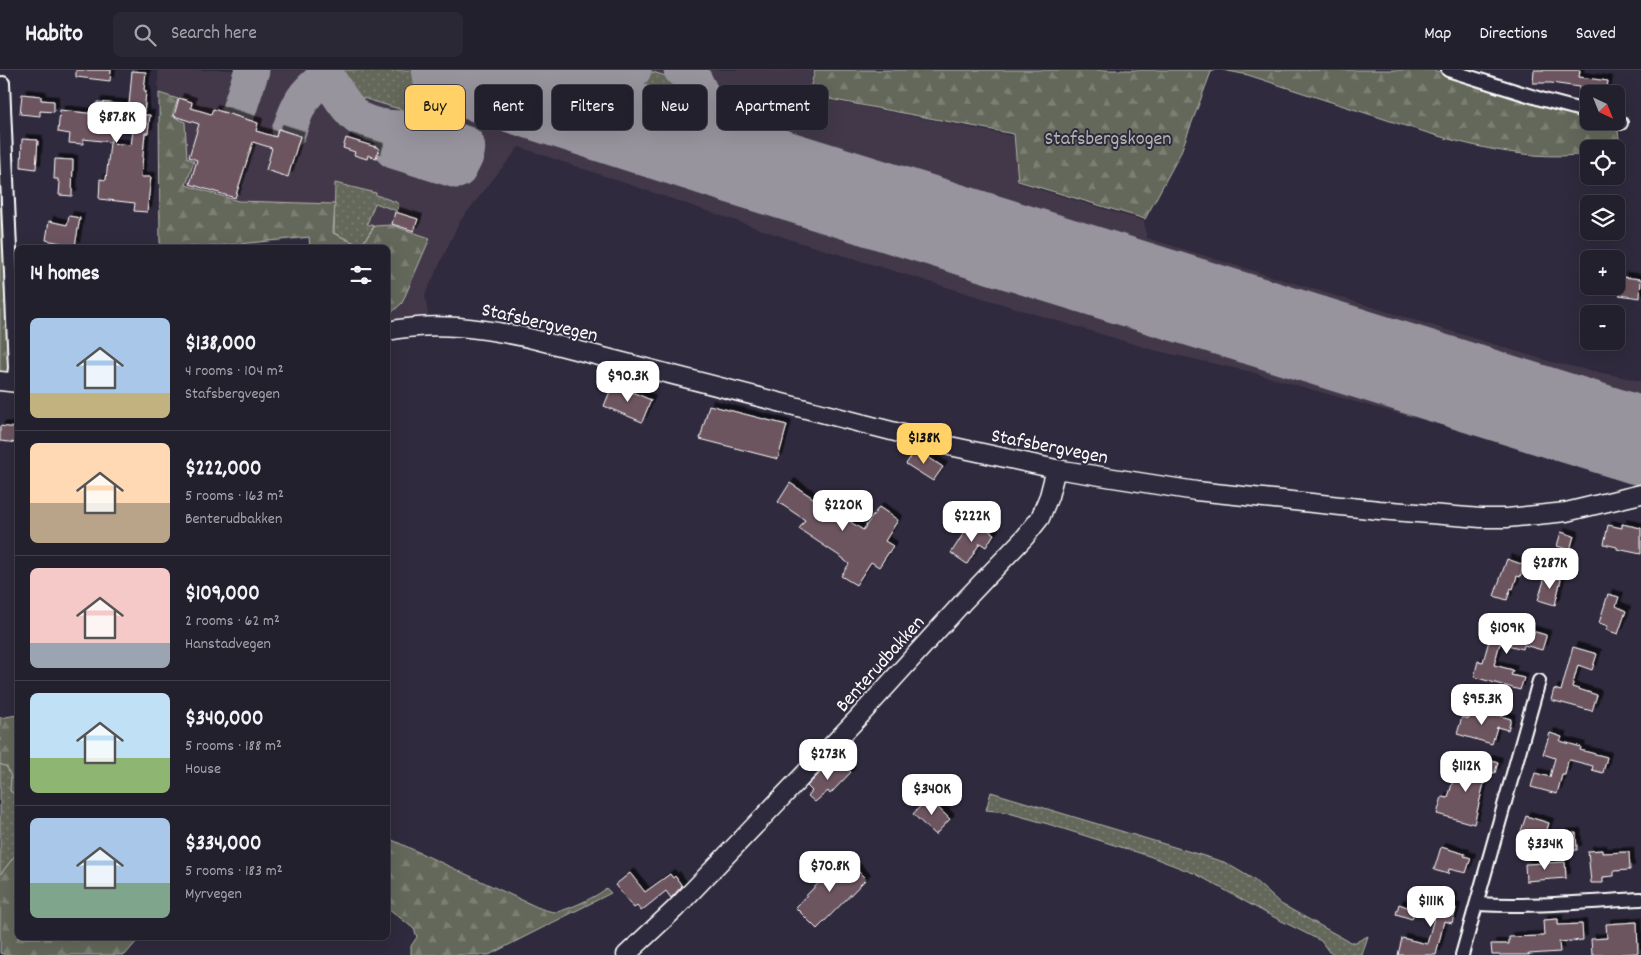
<!DOCTYPE html>
<html lang="en">
<head>
<meta charset="utf-8">
<style>
	body { margin:0; font-family:Dekko,sans-serif; background:#2b2836; color:#f1f3f6; height:100vh; display:flex; flex-direction:column; font-size:19px; white-space:nowrap }
	* { box-sizing:border-box; margin:0 }
	p { font-size:16px; color:#a3a3aa }
	.icon { flex:none; width:28px; height:28px; fill:none; stroke:currentColor; stroke-width:2; stroke-linecap:round; stroke-linejoin:round }
	.map { position:relative; flex:1; overflow:hidden }
	.panel { position:absolute; left:15px; top:175px; width:375px; height:695px; display:flex; flex-direction:column; background:#23202e; border-radius:8px; box-shadow:0 5px 20px #0002,0 0 0 1px #403e4a }
	.panel>* { flex:none }
	.top-card { position:absolute; left:405px; top:15px; width:475px; height:45px; display:flex; gap:10px }
	.needle { width:32px; rotate:137deg }
	.fabs { position:absolute; left:1580px; top:15px; display:grid; gap:10px }
	.fabs a { display:grid; place-items:center; width:45px; height:45px; border-radius:8px; background:#23202e; box-shadow:0 5px 20px #0002,0 0 0 1px #403e4a; font-size:25px }
	.price { position:absolute; translate:-50% -42px; padding:0 11px; border-radius:10px; background:#fff; color:#222; font-size:16px; line-height:32px; filter:drop-shadow(0 1px 2px #0008) }
	.price::after { content:''; position:absolute; left:50%; top:30px; width:15px; height:11px; margin-left:-8px; background:inherit; clip-path:polygon(0 0,100% 0,50% 100%) }
	.price.on { background:#ffd166; color:#111 }
	ul { padding:0; list-style:none }
	li { display:flex; align-items:center; gap:15px; height:125px; padding:0 15px }
	li+li { border-top:1px solid #403e4a }
	li span { display:grid; place-items:center; flex:none; width:140px; height:100px; border-radius:8px; color:#555 }
	li>.icon { margin-inline-start:auto }
	span .icon { width:60px; height:60px; fill:#fffc; stroke-width:1 }
	li b { font-size:21px }
	h2 { display:flex; justify-content:space-between; align-items:center; height:60px; padding:0 15px; font-size:21px }
	.pill { padding:0 18px; border-radius:8px; background:#23202e; box-shadow:0 5px 20px #0002,0 0 0 1px #403e4a; font-size:18px; line-height:45px }
	.pill.on { background:#ffd166; color:#111 }
	header { display:flex; align-items:center; gap:30px; box-sizing:border-box; height:70px; padding:0 25px; background:#23202e; border-bottom:1px solid #403e4a }
	header strong { font-size:24px }
	nav { display:flex; gap:28px; margin-inline-start:auto; font-size:18px }
	.search { width:350px; height:45px; background:#2b2836; display:flex; align-items:center; gap:12px; box-sizing:border-box; padding:0 18px; border-radius:8px; color:#a3a3aa; font-size:19px }
	.map>svg:first-child { display:block }
	.built { fill:#423748 }
	.grass { fill:url(#grass-dots); stroke:#b2b4ac }
	.forest { fill:url(#forest-firs); stroke:#b2b4ac }
	.lines { fill:none; stroke-linecap:round; stroke-linejoin:round }
	.taxiway { stroke:#97949e; stroke-width:35 }
	.runway { stroke:#97949e; stroke-width:88 }
	.building { fill:#6d5560; stroke:#fff; filter:url(#shadow) }
	.minor-casing { stroke:#fff; stroke-width:16 }
	.secondary-casing { stroke:#fff; stroke-width:21 }
	.minor { stroke:#2f2a3d; stroke-width:12 }
	.secondary { stroke:#2f2a3d; stroke-width:18 }
	.labels { text-anchor:middle; stroke-width:4; stroke-linejoin:round; paint-order:stroke }
	.park-label { font-size:20px; fill:#b2b4ac; stroke:#2f2a3d }
	.street-label { font-size:20px; fill:#fff; stroke:#2f2a3d }
</style>
</head>
<body>
<header>
<strong>Habito</strong>
<div class="search"><svg class="icon" aria-label="search" viewBox="0 0 24 24"><circle cx="10" cy="10" r="6"/><path d="M15 15l6 6"/></svg>Search here</div>
<nav><a>Map</a><a>Directions</a><a>Saved</a></nav>
</header>
<div class="map">
<svg width="1641" height="885" viewBox="0 0 1641 885">
	<defs>
		<pattern id="grass-dots" width="8" height="8" patternUnits="userSpaceOnUse" patternTransform="scale(1.25)"><rect width="8" height="8" fill="#64685a"/><path d="M2 2h.1M6 6h.1" fill="none" stroke="#7b7f73" stroke-width="1.8" stroke-linecap="round"/></pattern>
		<pattern id="forest-firs" width="22" height="20" patternUnits="userSpaceOnUse" patternTransform="scale(1.25)"><rect width="22" height="20" fill="#64685a"/><path d="M5 1l3.5 6h-7zM16 11l3.5 6h-7z" fill="#7b7f73"/></pattern>
		<filter id="shadow"><feDropShadow dx="4.5" dy="-4.5" stdDeviation="0" flood-color="#0009"/></filter>
	</defs>
	<rect width="100%" height="100%" fill="#2f2a3d"/>
	<filter id="ink" filterUnits="userSpaceOnUse"><feTurbulence type="fractalNoise" baseFrequency=".02" numOctaves="2"/><feDisplacementMap in="SourceGraphic" scale="10" xChannelSelector="R" yChannelSelector="G"/><feConvolveMatrix kernelMatrix="1 2 1 2 8 2 1 2 1" color-interpolation-filters="sRGB"/></filter>
	<g filter="url(#ink)">
		<path class="built" d="M158 0H813L808 26 1013 66 1018 113 1144 151 1147 168 1555 293 1641 311V401H1618L1369 336 1251 302 1153 280 792 170 519 77 460 151 425 225 429 250 388 254V178L309 177 308 169 221 177H159Z"/>
		<path class="grass" d="M331 0H422L409 42 350 24 340 17Z
			M646 0 689 13 722 76 586 32Z
			M335 113 376 123V125L396 132 399 135 397 141 375 133 367 154 374 156 361 176 334 163Z
			M0 694 7 697 11 707 10 721 18 725 17 783 0 805Z
			M991 722 1224 792 1253 809 1281 834 1350 872H1356L1368 866 1362 885H1335L1329 882 1321 871 1264 842 1196 804 1149 786 1048 754 1005 742 986 740Z"/>
		<path class="forest" d="M815 0H1216L1211 2 1180 84 1145 149 1018 111 1014 64 808 25Z
			M1223 0H1433L1589 46V51H1609L1618 61 1621 83 1616 86V79H1589V84C1517 93 1445 69 1378 47 1334 33 1291 19 1248 5Z
			M159 23 178 29 172 46 185 52 187 88 194 91 186 115 238 131 335 134 333 163 361 176 375 156 391 155 430 168 402 233 388 246V178L310 177 309 167 208 177H160Z
			M0 48 11 293 8 302 2 307 0 306Z
			M17 645H18L17 725 10 721 11 707 7 697 0 694V648Z
			M388 768 537 837C542 839 551 842 556 842 565 841 601 825 606 818L611 823 489 885H411V876L417 867 414 859 388 838Z
			M17 783 18 868H131L137 871 125 885H5L0 883V805Z"/>
		<g class="lines">
			<path class="taxiway" d="M324 0C330 12 349 44 361 50 377 58 394 58 411 58L422 48 434 7 439 0
				M681 0 691 3 736 90
				M566 35 634 0
				M237 46 252 0
				M289 61C298 34 303 23 327 6
				M394 71 391 79 393 81 457 101 459 100C463 92 470 82 467 74L426 60 422 56V48"/>
			<path class="runway" d="M456 0 736 90 1641 371"/>
		</g>
		<path class="building" d="M76 0H111L110 11 76 7Z
			M1534 0H1580L1579 7 1608 11 1606 24H1585L1579 23V17L1551 13H1533Z
			M132 1 146 2 144 20 146 21 144 45H150L148 63H145L141 107H151L147 142 134 141 135 133 99 129 100 109 106 110 110 73 131 75 134 54 112 52 111 72 83 69V74L69 73 70 64 58 62 60 40 96 44 97 32 129 35Z
			M22 24 41 26V30L54 31V42L40 41V46L20 44Z
			M179 28 192 32 191 38 211 44 213 39 258 53 256 61 276 67 278 59 300 66 288 107 266 100 272 78 253 72 235 128 190 114 197 90 189 87 199 54 174 46Z
			M346 68 379 78 376 88 368 85 367 89 354 85 355 82 343 78Z
			M22 69 38 70 36 99 21 97Z
			M55 89 73 90 72 126 59 125 60 112H58V109H54Z
			M395 142 418 149 414 161 392 154Z
			M69 146 80 148 75 176 46 170 49 151 67 155Z
			M1622 207 1641 209 1640 228 1619 225Z
			M613 314 651 330 642 352 604 336Z
			M709 335 787 355 778 389 700 369Z
			M0 356 18 358V373L0 371Z
			M916 379 943 397 933 411 906 394Z
			M790 413 863 460 879 437 898 450 885 471 893 476 879 497 871 492 856 515 841 506 849 494 844 490V489L799 459 805 450 778 432Z
			M1622 454 1641 458V484L1617 479V477L1604 474 1608 455 1622 458Z
			M969 455 977 460 980 455 994 464 986 477 980 473 967 494 951 483Z
			M1561 462 1574 466 1570 480 1557 476Z
			M1507 489 1524 495 1520 507 1517 506 1513 519 1511 518 1507 530 1494 526Z
			M1546 504 1561 509 1555 535 1538 530Z
			M1608 524 1619 527 1616 536 1626 541 1618 564 1606 560 1608 556 1599 553Z
			M1512 555 1546 565V567L1542 580 1524 575 1523 579 1500 573 1494 595 1513 600 1511 605 1524 608 1520 620 1474 607 1478 591 1483 592 1490 567 1496 568 1499 556 1511 559Z
			M1573 577 1597 584 1592 600 1578 595 1572 617 1597 625 1592 641 1551 630 1554 619 1561 621Z
			M1472 638 1511 649 1508 660 1497 657 1492 674 1457 664 1462 647 1469 649Z
			M1550 663 1562 667 1560 671 1581 677 1580 680 1607 687 1603 703 1592 700 1593 696 1570 690 1568 691 1565 705H1562L1557 724 1531 717 1535 703 1550 707 1555 688 1543 684Z
			M1488 689 1498 692 1495 703 1487 701 1474 754 1437 744 1442 727 1448 728 1457 696 1466 698 1467 695 1485 700Z
			M831 692 837 698 842 693 851 702 830 724 828 721 815 732 808 726 812 721 807 716Z
			M928 728 950 749 935 765 913 744Z
			M1526 746 1549 753 1544 769 1532 765 1529 776 1517 773Z
			M1576 763 1577 780 1564 781 1562 764Z
			M1441 777 1465 784 1464 786 1471 788 1466 803 1449 799 1448 804 1434 800Z
			M1602 780V783L1629 782 1630 800 1614 801V806L1603 807V813H1591L1588 781Z
			M844 787 866 809 817 859 795 837Z
			M1565 792 1566 808 1526 811 1525 794Z
			M630 803 645 822 670 804 673 808 675 806 682 816 671 828 666 821 641 841 637 836 634 838 615 815Z
			M1440 825 1453 828 1451 837 1456 838 1452 853 1444 851 1436 885H1398L1402 868 1427 874 1434 848 1421 845 1425 830 1438 833Z
			M1399 834 1415 840 1412 849 1396 844Z
			M1558 849V855L1582 854 1583 870 1559 872 1560 882 1529 884V885H1492L1491 874H1509V867L1544 866 1543 850Z
			M1637 852 1638 883 1621 884V885H1592L1591 869 1607 868 1606 854Z"/>
		<g class="lines">
			<g class="minor-casing">
				<path id="minor" d="M1448 0 1544 30 1589 42
					M3 13 15 298 13 312
					M1616 51 1621 53
					M1477 834C1532 837 1586 832 1641 829
					M1462 885 1539 611"/>
			</g>
			<g class="secondary-casing">
				<path id="secondary" d="M388 261C435 251 482 258 529 268L950 376 1056 399 1196 421 1379 440 1481 448H1507L1566 442 1641 424
					M0 311 18 313
					M626 885 675 839 857 649 964 531 1025 467 1040 448 1049 426 1056 399"/>
			</g>
			<use href="#minor" class="minor"/>
			<use href="#secondary" class="secondary"/>
		</g>
	</g>
	<g class="labels">
		<g class="park-label">
			<text x="1108" y="74">Stafsbergskogen</text>
		</g>
		<g class="street-label">
			<text transform="translate(540 251) rotate(13)" y="7">Stafsbergvegen</text>
			<text transform="translate(1050 375) rotate(11)" y="7">Stafsbergvegen</text>
			<text transform="translate(879 593) rotate(-48)" y="7">Benterudbakken</text>
		</g>
	</g>
</svg>
<div class="fabs">
<a><svg class="needle" viewBox="-14 -14 28 28"><path d="M0-13l5 13h-10z" fill="#e53935"/><path d="M0 13l5-13h-10z" fill="#a3a3aa"/></svg></a>
<a><svg class="icon" aria-label="locate" viewBox="0 0 24 24"><circle cx="12" cy="12" r="6"/><path d="M12 2v4M12 18v4M2 12h4M18 12h4"/></svg></a>
<a><svg class="icon" aria-label="layers" viewBox="0 0 24 24"><path d="M12 4l9 5-9 5-9-5zM3 14l9 5 9-5"/></svg></a>
<a>+</a>
<a>−</a>
</div>
<b class="price" style="left:117px;top:74px">$87.8K</b>
<b class="price" style="left:628px;top:333px">$90.3K</b>
<b class="price on" style="left:924px;top:395px">$138K</b>
<b class="price" style="left:843px;top:462px">$220K</b>
<b class="price" style="left:972px;top:473px">$222K</b>
<b class="price" style="left:1550px;top:520px">$287K</b>
<b class="price" style="left:1507px;top:585px">$109K</b>
<b class="price" style="left:1482px;top:656px">$95.3K</b>
<b class="price" style="left:828px;top:711px">$273K</b>
<b class="price" style="left:1466px;top:723px">$112K</b>
<b class="price" style="left:932px;top:746px">$340K</b>
<b class="price" style="left:1545px;top:801px">$334K</b>
<b class="price" style="left:830px;top:823px">$70.8K</b>
<b class="price" style="left:1431px;top:858px">$111K</b>
<div class="top-card">
<a class="pill on">Buy</a>
<a class="pill">Rent</a>
<a class="pill">Filters</a>
<a class="pill">New</a>
<a class="pill">Apartment</a>
</div>
<section class="panel">
<h2>14 homes<svg class="icon" aria-label="filters" viewBox="0 0 24 24"><path d="M4 7h16M4 17h16"/><circle cx="9" cy="7" r="2"/><circle cx="15" cy="17" r="2"/></svg></h2>
<ul>
<li><span style="background:linear-gradient(#a9c7e8 75%,#c2b280 0)"><svg class="icon" aria-label="home" viewBox="0 0 24 24"><path d="M3 11l9-7 9 7M6 9v11h12V9"/></svg></span><div><b>$138,000</b><p>4 rooms · 104 m²</p><p>Stafsbergvegen</p></div></li>
<li><span style="background:linear-gradient(#ffd9b3 60%,#b9a48a 0)"><svg class="icon" aria-label="home" viewBox="0 0 24 24"><path d="M3 11l9-7 9 7M6 9v11h12V9"/></svg></span><div><b>$222,000</b><p>5 rooms · 163 m²</p><p>Benterudbakken</p></div></li>
<li><span style="background:linear-gradient(#f6c9c9 75%,#9aa5b1 0)"><svg class="icon" aria-label="home" viewBox="0 0 24 24"><path d="M3 11l9-7 9 7M6 9v11h12V9"/></svg></span><div><b>$109,000</b><p>2 rooms · 62 m²</p><p>Hanstadvegen</p></div></li>
<li><span style="background:linear-gradient(#bfe0f5 65%,#8fb573 0)"><svg class="icon" aria-label="home" viewBox="0 0 24 24"><path d="M3 11l9-7 9 7M6 9v11h12V9"/></svg></span><div><b>$340,000</b><p>5 rooms · 188 m²</p><p>House</p></div></li>
<li><span style="background:linear-gradient(#a9c7e8 65%,#7fa58c 0)"><svg class="icon" aria-label="home" viewBox="0 0 24 24"><path d="M3 11l9-7 9 7M6 9v11h12V9"/></svg></span><div><b>$334,000</b><p>5 rooms · 183 m²</p><p>Myrvegen</p></div></li>
</ul>
</section>
</div>
</body>
</html>
